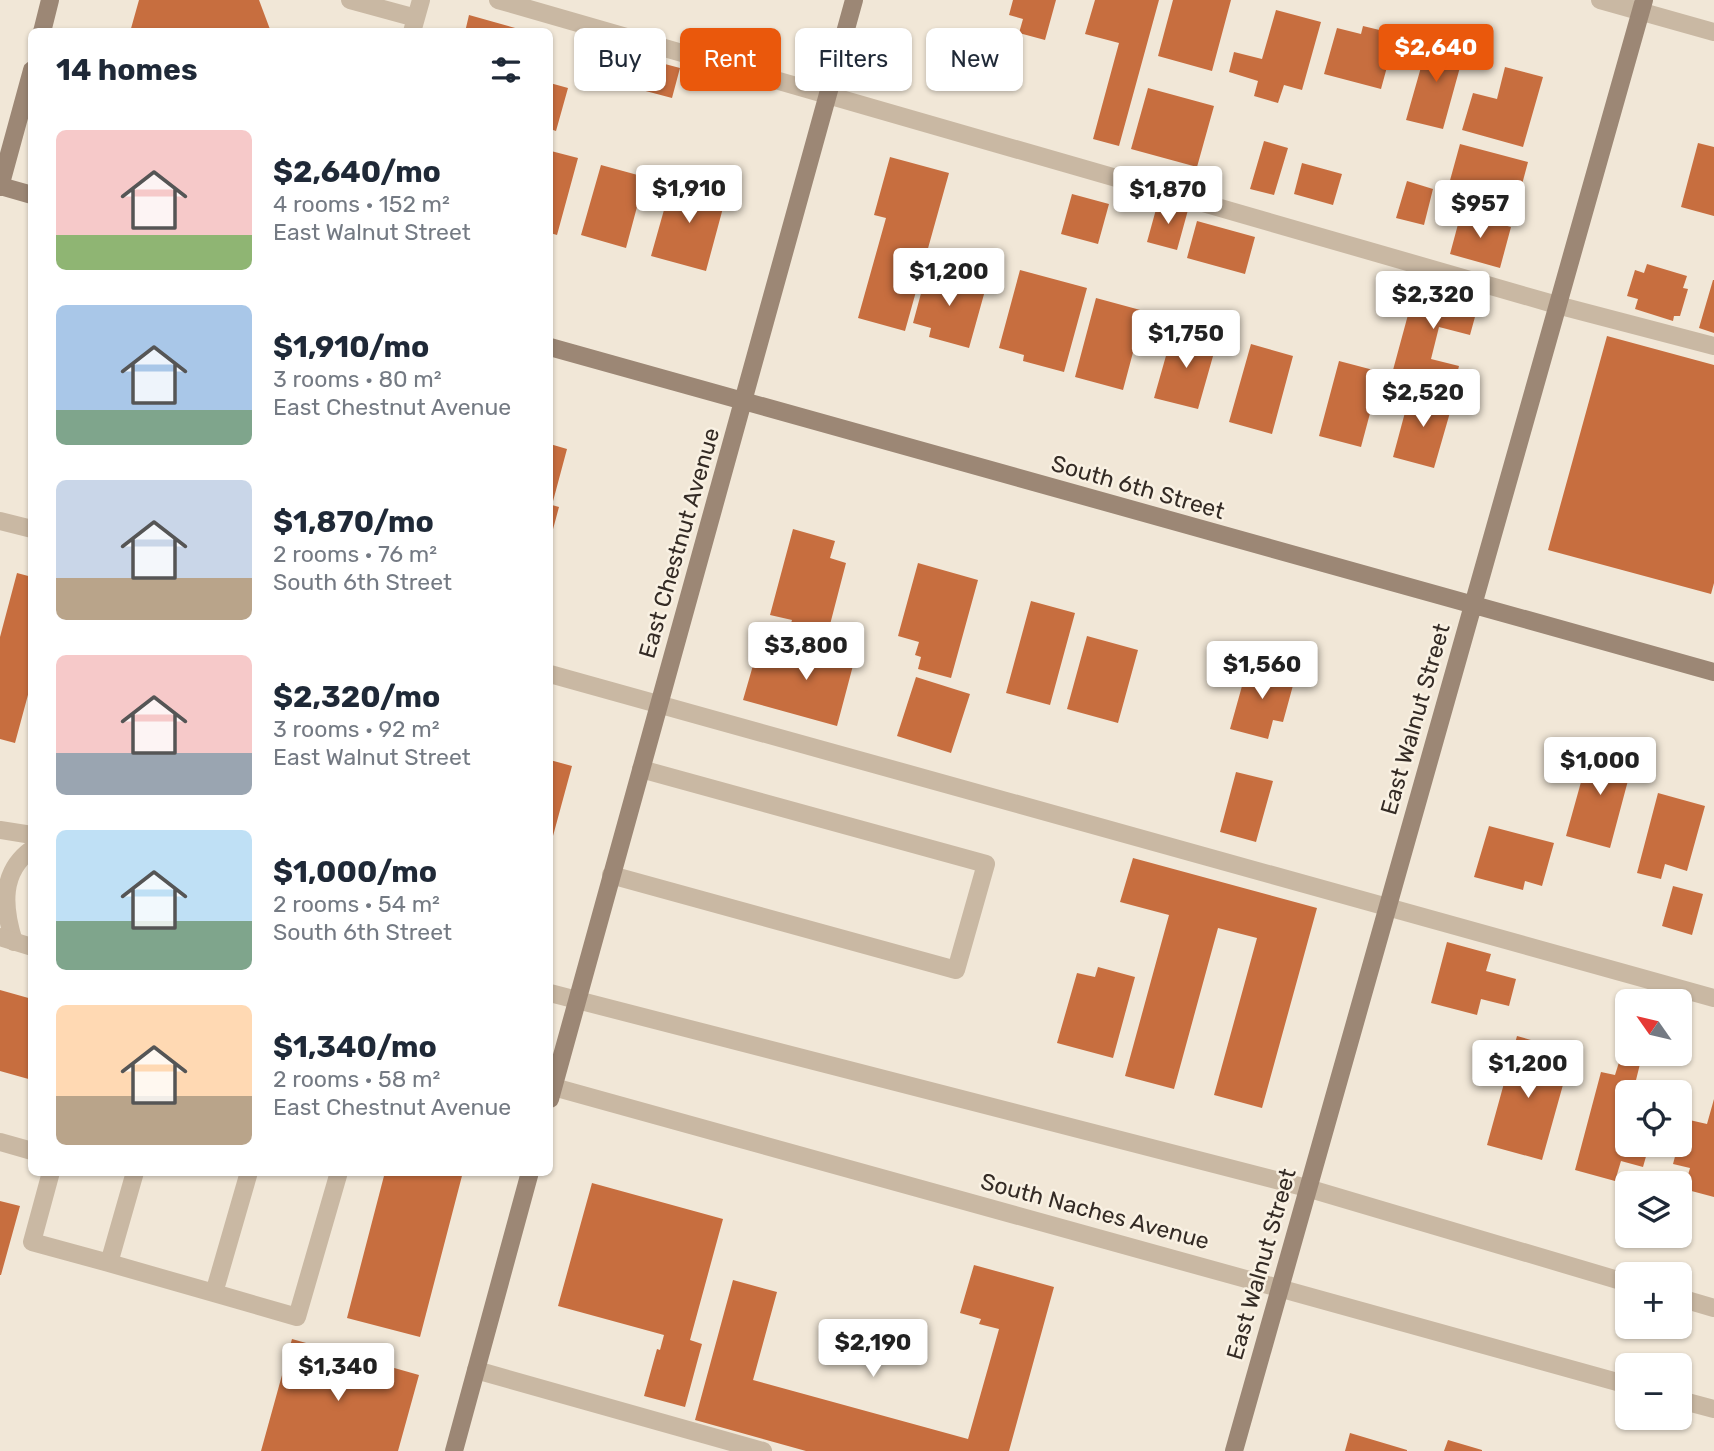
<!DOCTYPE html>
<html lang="en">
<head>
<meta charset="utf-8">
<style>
	body { margin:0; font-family:Rubik,sans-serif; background:#f6f6f7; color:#1f2937; height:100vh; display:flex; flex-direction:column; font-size:26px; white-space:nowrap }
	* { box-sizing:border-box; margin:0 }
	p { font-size:23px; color:#747a83 }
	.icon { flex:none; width:38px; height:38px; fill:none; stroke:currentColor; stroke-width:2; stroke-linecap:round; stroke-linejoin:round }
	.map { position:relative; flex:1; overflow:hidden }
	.sheet { position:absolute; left:28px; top:28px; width:525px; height:1148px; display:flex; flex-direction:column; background:#fff; border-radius:10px; box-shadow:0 2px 5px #0004 }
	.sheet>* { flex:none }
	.banner { position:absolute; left:574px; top:28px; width:665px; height:63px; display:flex; gap:14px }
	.needle { width:46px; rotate:304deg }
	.buttons { position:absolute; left:1615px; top:989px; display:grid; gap:14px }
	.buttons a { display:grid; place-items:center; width:77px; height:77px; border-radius:10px; background:#fff; box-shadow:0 2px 5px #0004; font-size:35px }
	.price { position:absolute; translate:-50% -60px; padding:0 16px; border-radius:7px; background:#fff; color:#222; font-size:23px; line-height:46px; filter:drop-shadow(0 2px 4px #0008) }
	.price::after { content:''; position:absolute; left:50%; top:42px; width:21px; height:16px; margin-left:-10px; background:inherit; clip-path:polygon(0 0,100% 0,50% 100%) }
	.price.on { background:#ea580c; color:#fff }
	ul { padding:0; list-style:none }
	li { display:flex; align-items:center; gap:21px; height:175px; padding:0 28px }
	li span { display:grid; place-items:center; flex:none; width:196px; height:140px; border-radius:10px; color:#555 }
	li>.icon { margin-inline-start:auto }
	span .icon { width:84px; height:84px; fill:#fffc; stroke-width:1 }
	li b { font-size:30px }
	h2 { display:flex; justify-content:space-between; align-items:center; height:84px; padding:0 28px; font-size:30px }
	.tag { padding:0 24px; border-radius:10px; background:#fff; box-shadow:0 2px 5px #0004; font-size:24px; line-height:63px }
	.tag.on { background:#ea580c; color:#fff }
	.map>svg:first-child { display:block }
	.building { fill:#c76e3f }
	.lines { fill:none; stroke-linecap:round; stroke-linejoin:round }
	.lane { stroke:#c9b8a3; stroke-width:18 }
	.street { stroke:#c9b8a3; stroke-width:18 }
	.secondary { stroke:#9c8775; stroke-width:18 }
	.labels { text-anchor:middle; stroke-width:5; stroke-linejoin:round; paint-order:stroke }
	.street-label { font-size:23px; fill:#342b25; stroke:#f9f1e3 }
</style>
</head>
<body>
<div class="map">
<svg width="1714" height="1451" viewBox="0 0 1714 1451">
	<rect width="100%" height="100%" fill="#f1e7d7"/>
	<path class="building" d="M139 0H259L271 32H130Z
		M1013 0H1056L1045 40 1019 33 1023 19 1009 15Z
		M1095 0H1159L1119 146 1093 139 1119 43 1085 34Z
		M1173 0H1231L1212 71 1158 56Z
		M1276 10 1321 22 1302 90 1284 85 1278 103 1254 96 1258 81 1229 72 1234 52 1262 59Z
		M469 15 526 31 525 32H465Z
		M1363 26 1396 34 1381 89 1324 74 1337 28 1361 34Z
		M1429 39 1465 49 1443 129 1406 120Z
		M612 50 680 68 672 98 604 80Z
		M1505 67 1543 77 1523 147 1462 130 1473 93 1497 99Z
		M550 83 568 88 556 131 550 129Z
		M1148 88 1214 106 1197 167 1131 149Z
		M1264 141 1288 148 1274 195 1250 189Z
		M1698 143 1714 147V216L1681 207Z
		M1460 144 1528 162 1517 203 1449 184Z
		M551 151 578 158 557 235 550 233Z
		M890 157 949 173 905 331 858 318 886 218 874 215Z
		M1302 163 1342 174 1333 205 1294 194Z
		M601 165 645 177 626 248 581 235Z
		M673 178 727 193 706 271 651 256Z
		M1407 181 1433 189 1424 225 1396 218Z
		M1072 194 1109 204 1098 244 1061 234Z
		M1158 202 1188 210 1177 250 1147 242Z
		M1461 213 1511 227 1500 268 1450 254Z
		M1197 221 1255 237 1245 274 1187 258Z
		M1647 264 1687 276 1683 288 1688 289 1680 316H1674L1673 321 1635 309 1638 299 1627 296 1635 270 1644 273Z
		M1020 270 1087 288 1064 372 1023 361 1024 355 999 348Z
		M927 271 986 287 969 348 929 337 931 328 913 323Z
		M1418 278 1481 295 1470 335 1439 327 1431 359 1459 366 1454 386 1415 375 1411 387 1390 381Z
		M1713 280H1714V333L1699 328Z
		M1096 298 1144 311 1123 390 1075 377Z
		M1173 331 1217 342 1198 409 1154 398Z
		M1607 336 1714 365V583L1711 594 1548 550Z
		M1251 344 1293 356 1272 434 1229 422Z
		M1339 361 1381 372 1361 447 1319 436Z
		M1411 390 1453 402 1434 468 1393 457Z
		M550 444 567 449 552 505 559 507 552 533 550 532Z
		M793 529 835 541 830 558 846 563 826 640 789 630 792 620 770 615Z
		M918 563 978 580 951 678 918 669 921 657 915 655 919 642 898 636Z
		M17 573 32 577V680L15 743 0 739V637Z
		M1031 601 1075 613 1050 705 1006 693Z
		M835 633 860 639 837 726 743 700 756 655 793 665 798 648 828 656Z
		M1087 636 1138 650 1118 723 1067 709Z
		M1249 661 1295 678 1283 722 1273 720 1268 739 1230 729Z
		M916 677 970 694 951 753 897 736Z
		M1591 746 1634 758 1610 848 1566 836Z
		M550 760 572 766 550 847Z
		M1236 772 1273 781 1256 842 1220 832Z
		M1658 793 1705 806 1687 871 1665 864 1661 879 1637 873Z
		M1489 826 1554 843 1542 886 1525 881 1523 890 1474 877Z
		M1133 858 1317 908 1262 1108 1214 1095 1257 938 1218 928 1174 1089 1125 1076 1169 915 1120 902Z
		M1673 886 1703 894 1692 935 1662 926Z
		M1447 942 1491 954 1486 971 1516 979 1509 1006 1481 999 1477 1015 1431 1003Z
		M1098 967 1135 977 1113 1058 1057 1043 1077 973 1095 977Z
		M0 990 32 999V1080L0 1071Z
		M1517 1036 1562 1049 1556 1071 1566 1074 1542 1160 1487 1145Z
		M1620 1059 1640 1064 1633 1092H1628V1144L1649 1146 1643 1167 1621 1161 1615 1181 1575 1170 1601 1072 1615 1075Z
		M1714 1099V1197L1684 1189 1690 1168 1673 1164 1685 1119 1707 1124Z
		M385 1172H463L420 1337 347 1318Z
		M592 1183 723 1219 690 1340 702 1344 685 1407 644 1396 657 1349 660 1350 664 1335 558 1306Z
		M0 1201 20 1206 1 1275H0Z
		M974 1265 1054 1287 1009 1451H806L695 1420 733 1280 777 1292 753 1380 968 1439 999 1329 979 1324 981 1319 960 1313Z
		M292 1339 419 1375 398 1451H261Z
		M1350 1433 1407 1450V1451H1345Z
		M1448 1440 1482 1450V1451H1444Z"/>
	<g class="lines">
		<path class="lane" d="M350 0 416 18
			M498 0 1557 305 1714 346
			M412 32 421 0
			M0 521 32 529
			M550 674 1714 998
			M611 875 956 970 986 864 641 769
			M14 942C3 907 0 872 32 849
			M0 1142 32 1151
			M51 1172 32 1242 109 1263
			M135 1172 109 1263 214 1293 249 1172
			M214 1293 297 1317 339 1172
			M476 1370 763 1451"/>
		<path class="street" d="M1600 0 1714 32
			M0 830 32 835
			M0 937 32 947
			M550 993 1307 1188 1628 1283
			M550 1086 1628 1385
			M1680 1298 1714 1308
			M1680 1400 1714 1409"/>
		<path class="secondary" d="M42 32 50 0
			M0 186 32 195
			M0 187 32 70
			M550 347 1714 672
			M550 1099 854 0
			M454 1451 530 1172
			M1234 1451 1644 0"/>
	</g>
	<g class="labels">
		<g class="street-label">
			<text transform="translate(1138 487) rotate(16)" y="8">South 6th Street</text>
			<text transform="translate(679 543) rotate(-74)" y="8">East Chestnut Avenue</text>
			<text transform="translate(1415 719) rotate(-74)" y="8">East Walnut Street</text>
			<text transform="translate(1095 1211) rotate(15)" y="8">South Naches Avenue</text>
			<text transform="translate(1261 1264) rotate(-74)" y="8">East Walnut Street</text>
		</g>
	</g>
</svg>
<div class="buttons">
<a><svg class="needle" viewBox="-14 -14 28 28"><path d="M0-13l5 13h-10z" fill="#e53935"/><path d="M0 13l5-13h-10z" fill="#747a83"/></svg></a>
<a><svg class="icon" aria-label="locate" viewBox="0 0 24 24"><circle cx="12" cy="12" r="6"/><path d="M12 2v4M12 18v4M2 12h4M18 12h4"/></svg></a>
<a><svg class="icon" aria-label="layers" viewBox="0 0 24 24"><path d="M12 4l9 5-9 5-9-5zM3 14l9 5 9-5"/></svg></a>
<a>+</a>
<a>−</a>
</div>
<b class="price on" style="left:1436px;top:84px">$2,640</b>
<b class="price" style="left:689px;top:225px">$1,910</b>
<b class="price" style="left:1168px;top:226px">$1,870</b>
<b class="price" style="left:1480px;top:240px">$957</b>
<b class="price" style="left:949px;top:308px">$1,200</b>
<b class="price" style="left:1433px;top:331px">$2,320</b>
<b class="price" style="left:1186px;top:370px">$1,750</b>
<b class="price" style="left:1423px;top:429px">$2,520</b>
<b class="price" style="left:806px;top:682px">$3,800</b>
<b class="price" style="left:1262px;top:701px">$1,560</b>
<b class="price" style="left:1600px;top:797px">$1,000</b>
<b class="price" style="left:1528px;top:1100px">$1,200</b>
<b class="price" style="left:873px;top:1379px">$2,190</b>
<b class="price" style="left:338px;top:1403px">$1,340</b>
<div class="banner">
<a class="tag">Buy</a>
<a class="tag on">Rent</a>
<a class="tag">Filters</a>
<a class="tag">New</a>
</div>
<section class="sheet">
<h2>14 homes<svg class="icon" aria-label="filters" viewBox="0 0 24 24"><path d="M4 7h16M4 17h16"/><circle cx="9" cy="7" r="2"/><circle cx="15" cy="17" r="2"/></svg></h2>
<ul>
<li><span style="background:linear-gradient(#f6c9c9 75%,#8fb573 0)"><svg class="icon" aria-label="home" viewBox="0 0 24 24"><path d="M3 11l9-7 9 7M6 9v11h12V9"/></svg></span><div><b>$2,640/mo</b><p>4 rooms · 152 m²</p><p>East Walnut Street</p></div></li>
<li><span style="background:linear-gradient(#a9c7e8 75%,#7fa58c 0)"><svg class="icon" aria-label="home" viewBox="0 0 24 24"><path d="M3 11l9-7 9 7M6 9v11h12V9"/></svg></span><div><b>$1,910/mo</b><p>3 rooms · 80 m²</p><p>East Chestnut Avenue</p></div></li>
<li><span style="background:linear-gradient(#c9d6e8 70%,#b9a48a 0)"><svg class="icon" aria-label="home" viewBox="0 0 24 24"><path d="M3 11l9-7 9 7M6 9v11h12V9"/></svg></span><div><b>$1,870/mo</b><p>2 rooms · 76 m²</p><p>South 6th Street</p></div></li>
<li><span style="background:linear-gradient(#f6c9c9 70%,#9aa5b1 0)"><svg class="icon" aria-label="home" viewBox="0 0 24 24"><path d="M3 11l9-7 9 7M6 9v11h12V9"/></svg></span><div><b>$2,320/mo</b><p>3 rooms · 92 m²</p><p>East Walnut Street</p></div></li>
<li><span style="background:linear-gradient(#bfe0f5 65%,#7fa58c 0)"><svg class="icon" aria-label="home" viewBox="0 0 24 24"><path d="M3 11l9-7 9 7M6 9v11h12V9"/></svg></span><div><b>$1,000/mo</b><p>2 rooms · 54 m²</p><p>South 6th Street</p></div></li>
<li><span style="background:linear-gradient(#ffd9b3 65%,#b9a48a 0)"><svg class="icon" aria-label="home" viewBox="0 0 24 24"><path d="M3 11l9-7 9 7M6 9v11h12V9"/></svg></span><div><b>$1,340/mo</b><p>2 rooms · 58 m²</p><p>East Chestnut Avenue</p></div></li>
</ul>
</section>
</div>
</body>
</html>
